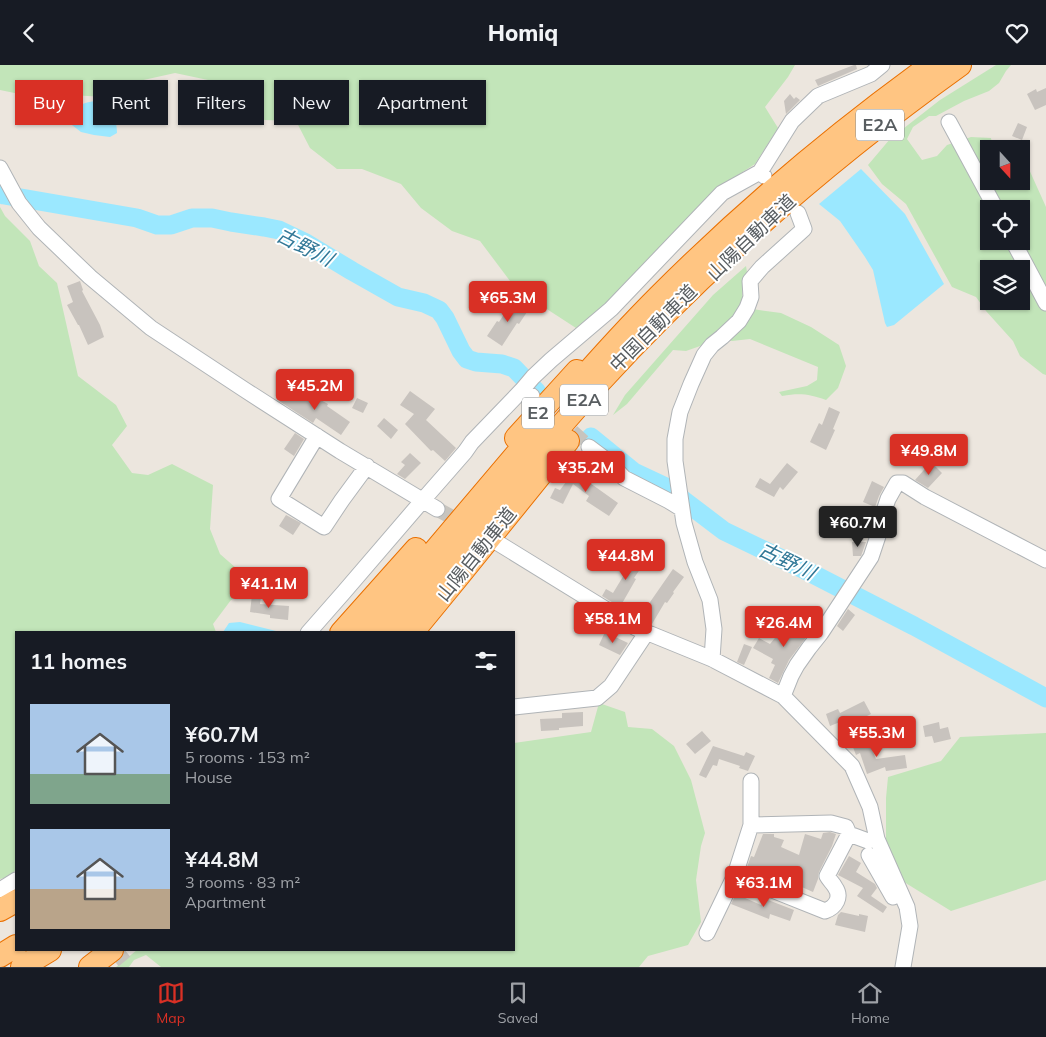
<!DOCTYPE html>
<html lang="en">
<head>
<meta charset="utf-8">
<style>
	body { margin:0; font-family:Mulish,"Noto Sans JP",sans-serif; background:#20242c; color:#f1f3f6; height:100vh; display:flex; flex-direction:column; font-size:19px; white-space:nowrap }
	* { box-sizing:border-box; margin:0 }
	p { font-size:16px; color:#9ea1a6 }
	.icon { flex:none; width:28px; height:28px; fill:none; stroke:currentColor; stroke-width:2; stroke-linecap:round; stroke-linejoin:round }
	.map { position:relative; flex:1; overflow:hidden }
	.side { position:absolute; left:15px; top:566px; width:500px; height:320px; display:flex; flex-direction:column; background:#171b24; border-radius:0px; box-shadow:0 1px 4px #0004 }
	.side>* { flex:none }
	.top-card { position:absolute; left:15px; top:15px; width:500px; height:45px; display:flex; gap:10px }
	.needle { width:32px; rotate:159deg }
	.tools { position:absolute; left:980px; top:75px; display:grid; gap:10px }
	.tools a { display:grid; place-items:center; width:50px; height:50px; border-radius:0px; background:#171b24; box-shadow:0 1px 4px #0004; font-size:25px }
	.price { position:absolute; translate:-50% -42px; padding:0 11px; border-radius:5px; background:#d93025; color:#fff; font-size:16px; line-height:32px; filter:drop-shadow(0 1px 2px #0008) }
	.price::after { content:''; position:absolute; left:50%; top:30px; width:15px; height:11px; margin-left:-8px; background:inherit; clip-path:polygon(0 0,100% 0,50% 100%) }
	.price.selected { background:#222; color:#fff }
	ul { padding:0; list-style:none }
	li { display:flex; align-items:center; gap:15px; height:125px; padding:0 15px }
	li span { display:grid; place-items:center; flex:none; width:140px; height:100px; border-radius:0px; color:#555 }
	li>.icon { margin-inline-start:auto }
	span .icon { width:60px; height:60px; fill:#fffc; stroke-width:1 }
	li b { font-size:21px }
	h2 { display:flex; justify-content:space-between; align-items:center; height:60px; padding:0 15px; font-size:21px }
	.tag { padding:0 18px; border-radius:0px; background:#171b24; box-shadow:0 1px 4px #0004; font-size:18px; line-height:45px }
	.tag.selected { background:#d93025; color:#fff }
	header { display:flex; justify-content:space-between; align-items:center; height:65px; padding:0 15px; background:#171b24; font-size:22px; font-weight:800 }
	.dock { display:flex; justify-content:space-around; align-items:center; height:70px; border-top:1px solid #363941; background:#171b24; font-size:14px; color:#9ea1a6 }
	.dock a { display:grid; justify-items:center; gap:2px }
	.dock .selected { color:#d93025 }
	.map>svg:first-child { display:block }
	.green { fill:#c2e5b9; fill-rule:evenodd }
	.water { fill:#9be8ff }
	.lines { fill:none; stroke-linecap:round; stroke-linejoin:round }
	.river { stroke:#9be8ff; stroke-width:19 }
	.building { fill:#c8c3be }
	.minor-tunnel { stroke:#c7c4be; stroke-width:15; stroke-dasharray:15 8; stroke-linecap:butt }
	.minor-casing { stroke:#b0b4b7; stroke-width:17 }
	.highway-casing { stroke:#ea7000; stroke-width:24 }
	.minor { stroke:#fff; stroke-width:15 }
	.highway { stroke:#ffc582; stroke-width:22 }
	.labels { text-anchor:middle; stroke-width:4; stroke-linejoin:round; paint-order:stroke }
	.shield { fill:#fff; stroke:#8a8e90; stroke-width:1 }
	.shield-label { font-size:18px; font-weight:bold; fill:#585d60 }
	.street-label { font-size:19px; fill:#585d60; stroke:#fff }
	.water-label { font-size:20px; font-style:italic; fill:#317897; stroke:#fff }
</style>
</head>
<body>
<header><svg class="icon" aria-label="back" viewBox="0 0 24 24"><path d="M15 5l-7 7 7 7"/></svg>Homiq<svg class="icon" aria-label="heart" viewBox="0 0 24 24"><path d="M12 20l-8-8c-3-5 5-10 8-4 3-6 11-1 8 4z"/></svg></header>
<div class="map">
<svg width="1046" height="902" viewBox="0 0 1046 902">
	<rect width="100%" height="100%" fill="#ece6de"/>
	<path class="green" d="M0 0H795L788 12 765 42 778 63 755 99 718 123 611 234 576 263 516 224 480 176 452 166 421 143 401 119 362 104H337L310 83 296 56 265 55 228 43 208 15 175 8 139 16 122 33 71 30 54 18 29 31 0 25Z
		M996 0H1011L1006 6 999 18 989 26 964 36 936 51H929L913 62 907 74 922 95 937 91 947 80 971 72 991 73 993 84H989V93L984 103 989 106V116H1021V92L1028 102 1046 142V310L1043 309 1020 291 1013 276 986 246 976 232 952 222 906 139 882 119 868 100 890 74 940 35ZM989 144H1021V176H989ZM989 204H1021V236H989Z
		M0 142 5 151 30 176 39 201 57 218 78 311 116 340 127 361 112 380 132 408 148 410 172 399 213 420 210 464 220 489 244 510 246 525 231 535 213 559 216 567 16 568V804L11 811 0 814Z
		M746 201 747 207 742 223 743 241 752 244 781 248 811 262 839 280 846 301 838 323 826 335C809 329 800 328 782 331L779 327 807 321 817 315 818 302 750 274 732 276 716 273 703 280 686 286 673 285 627 339 613 350 625 330 713 230Z
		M599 638 625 647 628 662 652 664 674 681 691 715 705 768 701 781 696 815 701 857 688 880 648 891 639 902H161L146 890 134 895 129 902H116L137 885H514V678L591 667Z
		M1046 668V815L951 846 904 817 886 782V733L888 712 941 696 960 672Z"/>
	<path class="water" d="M102 35C112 41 117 56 117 68L110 72 94 70 81 67 68 57C71 39 87 37 102 35Z
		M861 104 905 149 944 219 894 260 887 262 885 258 873 205 865 192 840 156 819 139Z
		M240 557 276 566 277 567H223L229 558Z"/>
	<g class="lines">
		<path class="river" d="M0 125 4 130 137 153 157 160H171L192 153H212L231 157 264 162 279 165 304 177 352 206 398 232 424 238 439 245 445 253 461 286 467 294 476 297 502 299 514 303 537 327
			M591 372 634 407 666 422 724 466 805 505 914 561 1046 633"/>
	</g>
	<path class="building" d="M854 0H856L857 4 818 21 815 15Z
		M1046 23V40L1035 45 1027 29 1036 24 1037 27Z
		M790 29 794 34 796 32 800 35 786 49 784 36Z
		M1018 58 1027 62 1022 75 1012 71Z
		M80 216 83 225 82 226 100 260 104 272 88 280 79 260H78L67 240 73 237 67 221Z
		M513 235 529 244 519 259 517 258 502 281 487 271 497 256 499 257Z
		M286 324 307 336 309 333 313 335 315 332 328 339 327 341 350 357 341 370 316 353 313 358 279 336Z
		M410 326 435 344 426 355 456 383 445 396 433 385 431 386 405 359 414 349 400 340Z
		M357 333 368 338 363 348 352 343Z
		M829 342 840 347 833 364 835 365 826 385 810 377 819 358 822 360Z
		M384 353 398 365 391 374 377 361Z
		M295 368 304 374 294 391 284 384Z
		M410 388 421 398 405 414 397 409 405 400 401 397Z
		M931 397 942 408 928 423 915 415Z
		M787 398 798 407 783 425 780 422 774 432 755 422 760 413 770 419Z
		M575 405 579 408 578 409 582 412 586 407 594 413 590 418 618 438 609 451 586 436 589 431 573 419 563 439 550 433 555 423 560 425Z
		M872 416 884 422 879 431 875 442 863 437Z
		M286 450 301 458 293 470 279 461Z
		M852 477H866L861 491H853Z
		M637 487 647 494 634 513 636 514 620 542 602 531 606 524 613 528 630 500 629 499Z
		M673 504 684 512 673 527 674 528 667 538 665 537 652 559 638 550 645 538 648 540Z
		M252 530 261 532 260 539 289 541 288 555 270 553V550L250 547Z
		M848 544 855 550 843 566 837 561Z
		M796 555 806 563 810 559 814 562 789 595 778 618 769 613 775 600 771 598 773 594 753 583 759 573 770 579 779 568 782 571Z
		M605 567 628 578 620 590 599 580Z
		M744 579 752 582 744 600 737 597Z
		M864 636 871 649 853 658 850 653 830 661 826 649 838 644 840 648Z
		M583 647V661L559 663V665L541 666 540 654 562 653V648Z
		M939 657 940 664 948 662 951 674 934 678 932 671 925 672 923 661Z
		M702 666 711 676 695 689 686 679Z
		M866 671 876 694 905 690 907 703 886 706 885 702 867 709 860 688 856 690 851 677Z
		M713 681 744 691 746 687 755 691 748 706 739 703 740 701 719 694 717 701 713 700 706 713 699 710Z
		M830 767 836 769 832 781 819 807 818 811V814L813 827 795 819 793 823 761 810 763 807 747 802 751 791 754 792 763 769H774V772L784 775 781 782 799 790 805 769 821 774 823 768Z
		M849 791 861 798 856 807 875 819 877 823 871 831 887 842 883 848 857 831 863 823 838 810Z
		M736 829 761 840 763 833 794 845 790 856 770 849 769 854 731 839Z
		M841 847 859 851V849L868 851 865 867 835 860 838 850Z"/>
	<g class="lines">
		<path class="minor-tunnel" d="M538 336 589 382
			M437 444 466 460
			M115 885 129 902"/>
		<g class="minor-casing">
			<path id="minor" d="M949 57 996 144
				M0 103 19 138 39 163 90 212 151 263 245 325 340 386 437 444
				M764 111 760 107 792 56 818 31 871 9 882 0
				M1013 176 1046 238
				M522 325 533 312 551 295 611 244 722 128 760 107
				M317 371 279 434 324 462 342 435 367 401
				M589 382 609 397 624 413 669 436 682 444
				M498 478 636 563 712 594 783 631 852 701 870 742 877 774 907 842 910 861 903 902
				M308 568 344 527 423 435 465 387 472 377 522 325 532 331
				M712 594 714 564 710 535 695 497 684 458 675 396V374L680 347 691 319 704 290 712 280 722 272 739 256 747 243 751 232 750 216 762 202 804 164 798 148
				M783 631 791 611 797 600 809 583 821 568 871 492 878 471 879 461 888 434 897 418H903L925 432 1046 495
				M514 642 597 633 611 621 647 567
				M751 760 831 758 846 762 849 769
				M869 790 893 832
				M735 810 751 760V716
				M0 825 16 815
				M707 868 735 810 825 846C836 842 842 832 835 822 833 818 829 815 827 811L849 769 868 776 877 774"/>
		</g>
		<g class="highway-casing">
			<path id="highway" d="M572 325C600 293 629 261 659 231 743 147 834 70 931 0
				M516 373 577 306
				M341 568 416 484
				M365 568 536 366
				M386 568C458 486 524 400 597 320 706 201 829 94 960 0
				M412 568 458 512 568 376
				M0 845 16 836
				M0 891 16 881
				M22 902 50 885
				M90 902 112 885"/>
		</g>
		<use href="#minor" class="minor"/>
		<use href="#highway" class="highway"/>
	</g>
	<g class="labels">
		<g class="shield">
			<rect x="856" y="44.5" width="48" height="31" rx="4"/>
			<rect x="560" y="319.5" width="48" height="31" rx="4"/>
			<rect x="522" y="332.5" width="32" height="31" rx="4"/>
		</g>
		<g class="shield-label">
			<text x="880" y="66">E2A</text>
			<text x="584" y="341">E2A</text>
			<text x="538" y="354">E2</text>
		</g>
		<g class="street-label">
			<text transform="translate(751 172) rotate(-44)" y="7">山陽自動車道</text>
			<text transform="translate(653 263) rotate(-45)" y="7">中国自動車道</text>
			<text transform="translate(476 489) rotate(-51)" y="7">山陽自動車道</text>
		</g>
		<g class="water-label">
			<text transform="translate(305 182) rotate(27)" y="7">古野川</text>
			<text transform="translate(787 496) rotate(26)" y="7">古野川</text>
		</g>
	</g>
</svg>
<div class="tools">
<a><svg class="needle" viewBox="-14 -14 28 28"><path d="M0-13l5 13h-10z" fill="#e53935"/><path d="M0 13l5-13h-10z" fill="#9ea1a6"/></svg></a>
<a><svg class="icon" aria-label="locate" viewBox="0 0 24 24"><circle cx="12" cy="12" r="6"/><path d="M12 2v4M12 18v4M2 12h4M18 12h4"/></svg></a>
<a><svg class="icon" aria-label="layers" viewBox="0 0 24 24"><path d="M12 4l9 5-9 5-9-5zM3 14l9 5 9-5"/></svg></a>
</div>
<b class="price" style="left:508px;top:258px">¥65.3M</b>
<b class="price" style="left:315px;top:346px">¥45.2M</b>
<b class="price" style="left:929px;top:411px">¥49.8M</b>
<b class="price" style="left:586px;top:428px">¥35.2M</b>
<b class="price selected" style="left:858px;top:483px">¥60.7M</b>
<b class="price" style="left:626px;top:516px">¥44.8M</b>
<b class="price" style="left:269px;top:544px">¥41.1M</b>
<b class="price" style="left:613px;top:579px">¥58.1M</b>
<b class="price" style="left:784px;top:583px">¥26.4M</b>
<b class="price" style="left:877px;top:693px">¥55.3M</b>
<b class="price" style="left:764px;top:843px">¥63.1M</b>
<div class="top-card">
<a class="tag selected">Buy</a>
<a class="tag">Rent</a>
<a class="tag">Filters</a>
<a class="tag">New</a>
<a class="tag">Apartment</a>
</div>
<section class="side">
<h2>11 homes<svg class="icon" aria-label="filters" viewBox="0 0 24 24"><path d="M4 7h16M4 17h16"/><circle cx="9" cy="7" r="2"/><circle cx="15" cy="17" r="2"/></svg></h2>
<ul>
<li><span style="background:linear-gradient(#a9c7e8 70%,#7fa58c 0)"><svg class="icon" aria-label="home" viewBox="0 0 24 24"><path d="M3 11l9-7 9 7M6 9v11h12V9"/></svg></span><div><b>¥60.7M</b><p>5 rooms · 153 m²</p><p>House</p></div></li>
<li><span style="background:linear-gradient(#a9c7e8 60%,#b9a48a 0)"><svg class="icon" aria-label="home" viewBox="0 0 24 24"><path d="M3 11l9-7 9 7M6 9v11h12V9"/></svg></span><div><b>¥44.8M</b><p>3 rooms · 83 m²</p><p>Apartment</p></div></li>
</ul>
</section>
</div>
<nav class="dock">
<a class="selected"><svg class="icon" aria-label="map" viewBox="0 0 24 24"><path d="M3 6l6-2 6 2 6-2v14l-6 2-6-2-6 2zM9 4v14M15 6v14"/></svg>Map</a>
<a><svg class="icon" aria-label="saved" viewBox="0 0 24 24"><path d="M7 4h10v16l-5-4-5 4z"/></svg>Saved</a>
<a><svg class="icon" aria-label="home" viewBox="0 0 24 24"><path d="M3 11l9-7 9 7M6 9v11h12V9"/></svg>Home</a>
</nav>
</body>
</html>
